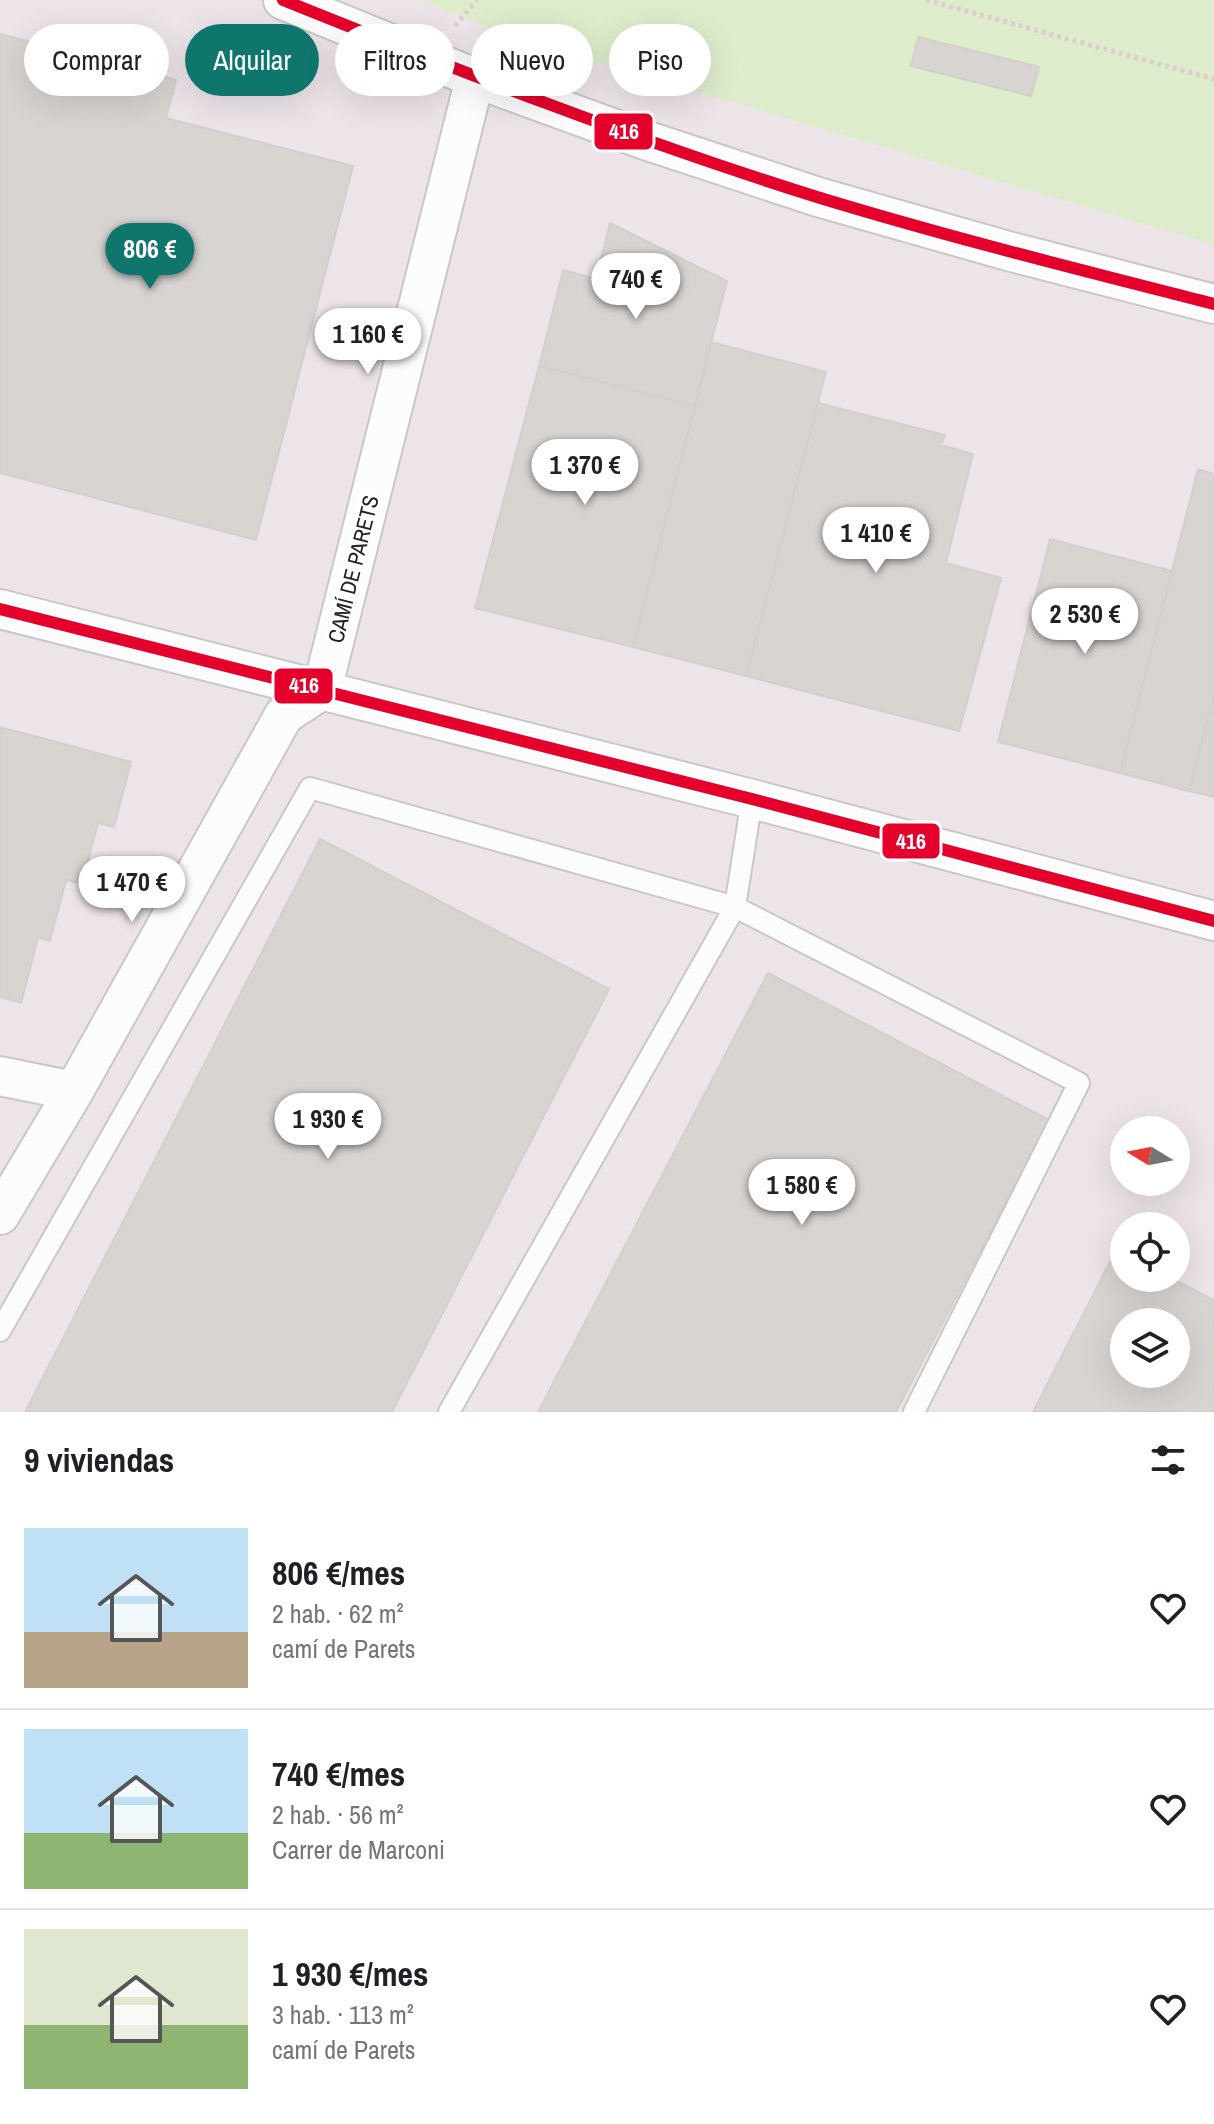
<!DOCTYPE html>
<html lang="es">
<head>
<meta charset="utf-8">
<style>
	body { margin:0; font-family:"Archivo Narrow",sans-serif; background:#f2f2f2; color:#202124; height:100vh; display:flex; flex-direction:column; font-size:30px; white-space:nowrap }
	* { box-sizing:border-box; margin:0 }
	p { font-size:26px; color:#757577 }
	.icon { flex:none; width:44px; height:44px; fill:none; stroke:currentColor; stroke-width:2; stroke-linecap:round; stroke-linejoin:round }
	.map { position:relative; height:1412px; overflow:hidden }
	.drawer { display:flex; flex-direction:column; background:#fff; flex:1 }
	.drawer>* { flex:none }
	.banner { position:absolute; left:24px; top:24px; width:800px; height:72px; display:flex; gap:16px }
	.needle { width:52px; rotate:280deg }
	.buttons { position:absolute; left:1110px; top:1116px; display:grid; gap:16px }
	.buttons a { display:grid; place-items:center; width:80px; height:80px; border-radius:50%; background:#fff; box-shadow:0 8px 32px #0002; font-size:40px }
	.price { position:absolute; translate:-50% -68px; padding:0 18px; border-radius:28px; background:#fff; color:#222; font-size:26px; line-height:52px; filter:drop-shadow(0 2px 4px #0008) }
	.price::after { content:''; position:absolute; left:50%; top:48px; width:24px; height:18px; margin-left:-12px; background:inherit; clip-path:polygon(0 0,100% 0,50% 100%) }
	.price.active { background:#0f766e; color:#fff }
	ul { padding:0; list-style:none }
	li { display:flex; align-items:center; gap:24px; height:200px; padding:0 24px }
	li+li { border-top:2px solid #e0e0e0 }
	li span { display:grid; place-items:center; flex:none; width:224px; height:160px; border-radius:0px; color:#555 }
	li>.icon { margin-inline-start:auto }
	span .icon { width:96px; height:96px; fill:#fffc; stroke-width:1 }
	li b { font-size:34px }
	h2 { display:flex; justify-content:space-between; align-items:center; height:96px; padding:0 24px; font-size:34px }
	.chip { padding:0 28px; border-radius:36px; background:#fff; box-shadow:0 8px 32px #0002; font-size:28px; line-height:72px }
	.chip.active { background:#0f766e; color:#fff }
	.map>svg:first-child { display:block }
	.industrial { fill:#ede4e9; fill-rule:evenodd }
	.grass { fill:#ddeccb }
	.building { fill:#d7d4d2; stroke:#d3d0cc; stroke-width:2; fill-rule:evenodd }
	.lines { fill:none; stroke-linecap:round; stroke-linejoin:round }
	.lane-casing { stroke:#c9c8c7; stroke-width:24 }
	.street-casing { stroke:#c9c8c7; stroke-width:42 }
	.path { stroke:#dccecd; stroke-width:5; stroke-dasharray:4 4; stroke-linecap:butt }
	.lane { stroke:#fdfcfc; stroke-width:20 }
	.street { stroke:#fdfcfc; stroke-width:38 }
	.bus-1-casing { stroke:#fff; stroke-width:18 }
	.bus-1 { stroke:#e4002b; stroke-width:12 }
	.labels { text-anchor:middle; stroke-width:6; stroke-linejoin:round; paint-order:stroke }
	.street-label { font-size:22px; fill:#222; stroke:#fff }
	.line-badge { stroke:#fff; stroke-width:3 }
	.badge-label { font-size:22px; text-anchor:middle; font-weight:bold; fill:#fff }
</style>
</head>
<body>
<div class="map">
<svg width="1214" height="1412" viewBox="0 0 1214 1412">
	<rect width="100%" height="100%" fill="#f0eeeb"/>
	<path class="industrial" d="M0 0H421L508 36 1214 245V1412H0ZM1124 1130H1176V1182H1124ZM1124 1226H1176V1278H1124ZM1124 1322H1176V1374H1124Z"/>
	<path class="grass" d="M421 0H1214V245L508 36Z"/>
	<path class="building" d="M0 34 176 80 166 118 353 166 256 540 0 473Z
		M918 37 1039 67 1031 96 911 66Z
		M610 223 727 281 695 406 539 366 563 270 596 279Z
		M711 342 826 372 746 676 633 647Z
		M539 366 695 406 633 647 475 608Z
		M818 403 945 435 941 445 973 454 946 563 1001 578 959 731 746 676Z
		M1198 469 1214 474V695L1189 791 1120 773Z
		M1050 539 1172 571 1120 773 998 742Z
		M1214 695V797L1189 791Z
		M0 727 131 762 114 827 98 823 82 884 66 880 50 941 38 938 21 1003 0 997Z
		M320 839 609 989 392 1412H25Z
		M768 973 1049 1120 896 1412H538Z
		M1116 1250 1124 1254V1278H1171L1214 1300V1412H1033ZM1124 1322H1176V1374H1124Z"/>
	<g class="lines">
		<g class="lane-casing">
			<path id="lane" d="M0 1331 310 788 735 907 1079 1083 914 1412
				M449 1412 735 907 752 799"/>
		</g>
		<g class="street-casing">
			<path id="street" d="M283 0 475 78 645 140 818 197 1008 251 1214 304
				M0 609 752 799 1214 921
				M0 1076 74 1091
				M0 1215 74 1091 284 715 322 690 475 78"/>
		</g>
		<path class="path" d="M926 0 1214 79
			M455 26 477 0"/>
		<use href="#lane" class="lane"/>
		<use href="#street" class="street"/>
		<g class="bus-1-casing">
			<path id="bus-1" d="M283 0C459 71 635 140 817 197 948 237 1081 270 1214 304
				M0 609 752 799 1214 921"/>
		</g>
		<use href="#bus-1" class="bus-1"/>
	</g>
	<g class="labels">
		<g class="street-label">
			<text transform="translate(353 569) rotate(-76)" y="8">CAMÍ DE PARETS</text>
		</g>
	</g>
	<g class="line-badge">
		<rect x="593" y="112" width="61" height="39" rx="8" fill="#e4002b"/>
		<rect x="273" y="667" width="61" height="38" rx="8" fill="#e4002b"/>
		<rect x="881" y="822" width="60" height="38" rx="8" fill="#e4002b"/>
	</g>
	<g class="badge-label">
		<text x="624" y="139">416</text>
		<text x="304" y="693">416</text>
		<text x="911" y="849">416</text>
	</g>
</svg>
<div class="buttons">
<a><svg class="needle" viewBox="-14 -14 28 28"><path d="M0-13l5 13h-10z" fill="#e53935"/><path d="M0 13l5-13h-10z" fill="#757577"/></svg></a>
<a><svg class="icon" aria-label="locate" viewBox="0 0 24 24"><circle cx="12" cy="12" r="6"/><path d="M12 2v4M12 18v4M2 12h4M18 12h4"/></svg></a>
<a><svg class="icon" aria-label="layers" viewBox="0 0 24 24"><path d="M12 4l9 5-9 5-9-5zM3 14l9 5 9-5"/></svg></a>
</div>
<b class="price active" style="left:150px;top:291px">806 €</b>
<b class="price" style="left:636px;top:321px">740 €</b>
<b class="price" style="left:368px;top:376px">1 160 €</b>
<b class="price" style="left:585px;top:507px">1 370 €</b>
<b class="price" style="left:876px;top:575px">1 410 €</b>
<b class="price" style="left:1085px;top:656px">2 530 €</b>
<b class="price" style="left:132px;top:924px">1 470 €</b>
<b class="price" style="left:328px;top:1161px">1 930 €</b>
<b class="price" style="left:802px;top:1227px">1 580 €</b>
<div class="banner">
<a class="chip">Comprar</a>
<a class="chip active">Alquilar</a>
<a class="chip">Filtros</a>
<a class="chip">Nuevo</a>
<a class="chip">Piso</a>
</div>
</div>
<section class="drawer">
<h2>9 viviendas<svg class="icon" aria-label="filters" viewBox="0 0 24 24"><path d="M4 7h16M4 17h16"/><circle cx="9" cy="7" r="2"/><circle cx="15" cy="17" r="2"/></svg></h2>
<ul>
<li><span style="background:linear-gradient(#bfe0f5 65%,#b9a48a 0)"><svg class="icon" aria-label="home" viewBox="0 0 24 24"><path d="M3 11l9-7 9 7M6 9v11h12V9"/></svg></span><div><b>806 €/mes</b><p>2 hab. · 62 m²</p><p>camí de Parets</p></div><svg class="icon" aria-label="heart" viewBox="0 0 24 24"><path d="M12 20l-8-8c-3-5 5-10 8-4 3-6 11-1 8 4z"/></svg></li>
<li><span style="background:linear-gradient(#bfe0f5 65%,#8fb573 0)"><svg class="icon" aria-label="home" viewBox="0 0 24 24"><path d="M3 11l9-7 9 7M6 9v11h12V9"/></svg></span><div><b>740 €/mes</b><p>2 hab. · 56 m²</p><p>Carrer de Marconi</p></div><svg class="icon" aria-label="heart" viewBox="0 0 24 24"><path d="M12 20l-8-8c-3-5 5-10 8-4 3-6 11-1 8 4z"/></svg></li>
<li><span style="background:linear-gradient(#dfe7d0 60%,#8fb573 0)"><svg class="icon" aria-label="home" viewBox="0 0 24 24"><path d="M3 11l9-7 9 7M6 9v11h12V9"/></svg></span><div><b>1 930 €/mes</b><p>3 hab. · 113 m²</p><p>camí de Parets</p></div><svg class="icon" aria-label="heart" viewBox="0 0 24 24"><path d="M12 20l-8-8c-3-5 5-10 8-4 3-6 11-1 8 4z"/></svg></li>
</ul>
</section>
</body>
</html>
